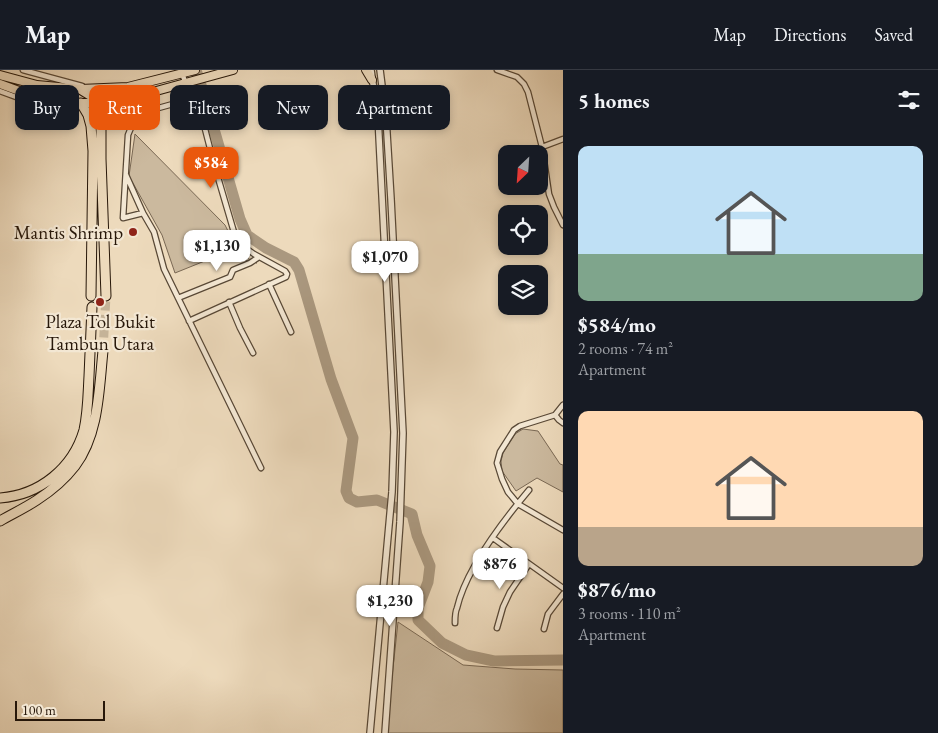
<!DOCTYPE html>
<html lang="en">
<head>
<meta charset="utf-8">
<style>
	body { margin:0; font-family:"EB Garamond",serif; background:#242831; color:#f1f3f6; height:100vh; display:flex; flex-direction:column; font-size:19px; white-space:nowrap }
	* { box-sizing:border-box; margin:0 }
	p { font-size:16px; color:#9ea1a6 }
	.icon { flex:none; width:28px; height:28px; fill:none; stroke:currentColor; stroke-width:2; stroke-linecap:round; stroke-linejoin:round }
	.map { position:relative; flex:1; overflow:hidden }
	.side { display:flex; flex-direction:column; background:#171b24; width:375px }
	.side>* { flex:none }
	.top-card { position:absolute; left:15px; top:15px; width:472px; height:45px; display:flex; gap:10px }
	.needle { width:32px; rotate:205deg }
	.controls { position:absolute; left:498px; top:75px; display:grid; gap:10px }
	.controls a { display:grid; place-items:center; width:50px; height:50px; border-radius:10px; background:#171b24; box-shadow:0 2px 8px #0003; font-size:25px }
	.scale { position:absolute; left:15px; bottom:12px; width:90px; box-sizing:border-box; padding-left:5px; border:2px solid #271709; border-top:0; font-size:14px; line-height:18px; white-space:nowrap; color:#271709; -webkit-text-stroke:4px #f3e7d3; paint-order:stroke }
	.price { position:absolute; translate:-50% -42px; padding:0 11px; border-radius:10px; background:#fff; color:#222; font-size:16px; line-height:32px; filter:drop-shadow(0 1px 2px #0008) }
	.price::after { content:''; position:absolute; left:50%; top:30px; width:15px; height:11px; margin-left:-8px; background:inherit; clip-path:polygon(0 0,100% 0,50% 100%) }
	.price.on { background:#ea580c; color:#fff }
	ul { padding:0; list-style:none }
	li { display:grid; align-content:center; gap:10px; height:265px; padding:0 15px }
	li span { display:grid; place-items:center; height:155px; border-radius:10px; color:#555 }
	li>.icon { margin-inline-start:auto }
	span .icon { width:90px; height:90px; fill:#fffc; stroke-width:1 }
	li b { font-size:21px }
	h2 { display:flex; justify-content:space-between; align-items:center; height:60px; padding:0 15px; font-size:21px }
	.pill { padding:0 18px; border-radius:10px; background:#171b24; box-shadow:0 2px 8px #0003; font-size:18px; line-height:45px }
	.pill.on { background:#ea580c; color:#fff }
	header { display:flex; align-items:center; gap:30px; box-sizing:border-box; height:70px; padding:0 25px; background:#171b24; border-bottom:1px solid #363941 }
	header strong { font-size:24px }
	nav { display:flex; gap:28px; margin-inline-start:auto; font-size:18px }
	main { display:flex; flex:1; min-height:0 }
	.map>svg:first-child { display:block }
	.green { fill:#cbb99e; stroke:#796854 }
	.lines { fill:none; stroke-linecap:round; stroke-linejoin:round }
	.river { stroke:#aa987f; stroke-width:11 }
	.motorway-tunnel { stroke:#c5b398; stroke-width:9; stroke-dasharray:9 4.5; stroke-linecap:butt }
	.minor-casing { stroke:#584836; stroke-width:7 }
	.tertiary-casing { stroke:#584836; stroke-width:8 }
	.primary-casing { stroke:#271709; stroke-width:10 }
	.motorway-casing { stroke:#271709; stroke-width:11 }
	.minor { stroke:#f3e7d3; stroke-width:4.5 }
	.tertiary { stroke:#f3e7d3; stroke-width:5.5 }
	.primary { stroke:#eddabc; stroke-width:8 }
	.motorway { stroke:#eddabc; stroke-width:9 }
	.poi-dot { fill:#8f2418; stroke:#f3e7d3; stroke-width:2 }
	.labels { text-anchor:middle; stroke-width:4.5; stroke-linejoin:round; paint-order:stroke }
	.poi-label { font-size:19px; fill:#271709; stroke:#f3e7d3; text-anchor:end }
</style>
</head>
<body>
<header>
<strong>Map</strong>
<nav><a>Map</a><a>Directions</a><a>Saved</a></nav>
</header>
<main>
<div class="map">
<svg width="563" height="663" viewBox="0 0 563 663">
	<rect width="100%" height="100%" fill="#eddabc"/>
	<filter id="stains"><feTurbulence type="fractalNoise" baseFrequency=".004" numOctaves="4"/><feColorMatrix values="0 0 0 0 .2 0 0 0 0 .09 0 0 0 0 .02 0 0 0 .5 -.17"/></filter>
	<radialGradient id="worn" r=".72"><stop offset=".6" stop-color="#630" stop-opacity="0"/><stop offset="1" stop-color="#630" stop-opacity=".3"/></radialGradient>
	<path class="green" d="M135 64 225 155 236 177 241 185 257 193 222 184 175 203 162 165 129 106Z
		M523 359 538 361 560 394 563 395V422L537 408 516 421 502 401 501 391 503 383 515 364Z
		M398 552 463 595 515 599 563 600V663H386Z"/>
	<g class="lines">
		<path class="river" d="M196 0 203 21 240 149 247 165 266 178 294 192 299 200 331 309 353 368 346 421 349 428 357 432 377 430 412 444 417 465 430 496 428 512 418 538V550L442 573 466 585 494 591 563 590"/>
		<path class="motorway-tunnel" d="M103 281 106 226"/>
		<g class="minor-casing">
			<path id="minor" d="M23 0 82 16
				M497 0 517 7 524 14 528 22 542 77 549 124 554 137 563 155
				M182 3 191 29 199 43 205 59 214 94 236 169 244 177 254 184 285 201 287 204 286 207 189 251
				M0 21 27 31 43 32
				M542 77 563 69
				M126 105 143 143 154 162 164 199 261 398
				M143 143 123 148 128 65C132 55 135 48 144 42L191 29
				M269 214 291 262
				M178 228 230 207 233 200 250 193 259 187
				M229 232 240 258 253 283
				M563 335 555 345 520 356 514 360 500 382 497 393 502 409 508 422 518 434 563 460
				M555 345 559 350 563 353
				M493 468 563 518
				M455 553C455 548 455 542 457 538 466 499 503 451 529 420
				M497 558 503 537 510 522 529 494
				M544 559 548 544 563 524"/>
		</g>
		<g class="tertiary-casing">
			<path id="tertiary" d="M380 0 386 47 391 129 403 363 400 452 385 663
				M370 663 392 422 394 362 378 47 371 0"/>
		</g>
		<g class="primary-casing">
			<path id="primary" d="M366 0 372 10
				M0 5 37 15 80 19 128 17 195 0
				M0 14 41 29 81 33H98L138 26 233 0"/>
		</g>
		<g class="motorway-casing">
			<path id="motorway" d="M80 19 93 27 98 33 101 52V89L106 226
				M81 33 88 45 91 56 93 81 91 226
				M101 52 108 41 122 29
				M0 428C40 425 73 398 84 360 88 342 88 324 89 306 90 283 91 260 92 237
				M0 451C12 444 25 438 37 430 51 421 65 409 75 396 99 364 99 319 103 281"/>
		</g>
		<use href="#minor" class="minor"/>
		<use href="#tertiary" class="tertiary"/>
		<use href="#primary" class="primary"/>
		<use href="#motorway" class="motorway"/>
	</g>
	<g class="poi-dot">
		<circle cx="133" cy="162" r="5"/>
		<circle cx="100" cy="232" r="5"/>
	</g>
	<g class="labels">
		<g class="poi-label">
			<text x="123" y="169">Mantis Shrimp</text>
			<text x="100" y="258" text-anchor="middle">Plaza Tol Bukit<tspan x="100" dy="22">Tambun Utara</tspan></text>
		</g>
	</g>
	<rect width="100%" height="100%" filter="url(#stains)"/>
	<rect width="100%" height="100%" fill="url(#worn)"/>
</svg>
<div class="controls">
<a><svg class="needle" viewBox="-14 -14 28 28"><path d="M0-13l5 13h-10z" fill="#e53935"/><path d="M0 13l5-13h-10z" fill="#9ea1a6"/></svg></a>
<a><svg class="icon" aria-label="locate" viewBox="0 0 24 24"><circle cx="12" cy="12" r="6"/><path d="M12 2v4M12 18v4M2 12h4M18 12h4"/></svg></a>
<a><svg class="icon" aria-label="layers" viewBox="0 0 24 24"><path d="M12 4l9 5-9 5-9-5zM3 14l9 5 9-5"/></svg></a>
</div>
<div class="scale">100 m</div>
<b class="price on" style="left:211px;top:119px">$584</b>
<b class="price" style="left:217px;top:202px">$1,130</b>
<b class="price" style="left:385px;top:213px">$1,070</b>
<b class="price" style="left:500px;top:520px">$876</b>
<b class="price" style="left:390px;top:557px">$1,230</b>
<div class="top-card">
<a class="pill">Buy</a>
<a class="pill on">Rent</a>
<a class="pill">Filters</a>
<a class="pill">New</a>
<a class="pill">Apartment</a>
</div>
</div>
<section class="side">
<h2>5 homes<svg class="icon" aria-label="filters" viewBox="0 0 24 24"><path d="M4 7h16M4 17h16"/><circle cx="9" cy="7" r="2"/><circle cx="15" cy="17" r="2"/></svg></h2>
<ul>
<li><span style="background:linear-gradient(#bfe0f5 70%,#7fa58c 0)"><svg class="icon" aria-label="home" viewBox="0 0 24 24"><path d="M3 11l9-7 9 7M6 9v11h12V9"/></svg></span><div><b>$584/mo</b><p>2 rooms · 74 m²</p><p>Apartment</p></div></li>
<li><span style="background:linear-gradient(#ffd9b3 75%,#b9a48a 0)"><svg class="icon" aria-label="home" viewBox="0 0 24 24"><path d="M3 11l9-7 9 7M6 9v11h12V9"/></svg></span><div><b>$876/mo</b><p>3 rooms · 110 m²</p><p>Apartment</p></div></li>
</ul>
</section>
</main>
</body>
</html>
